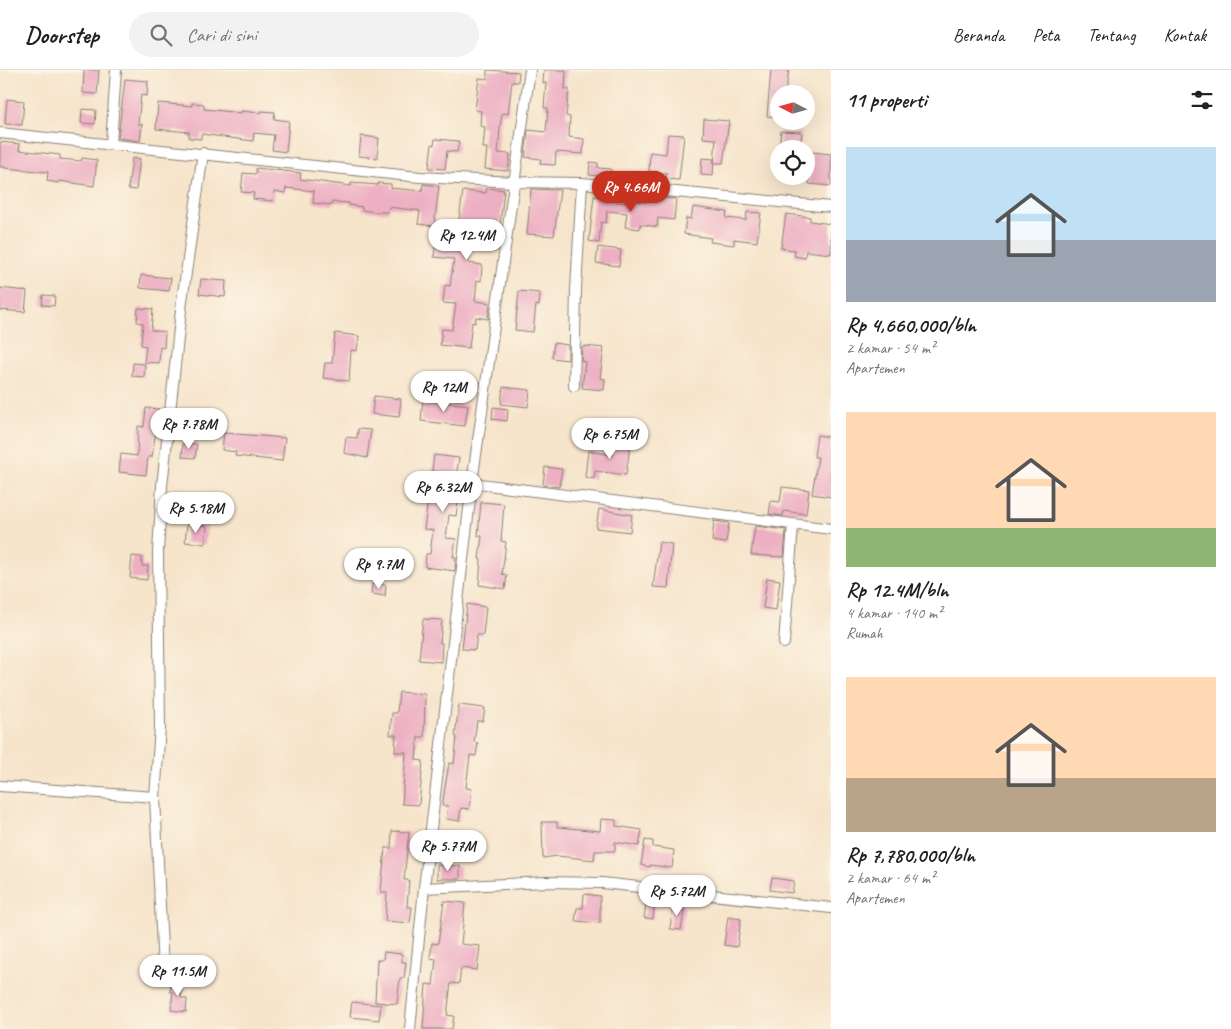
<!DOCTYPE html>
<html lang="id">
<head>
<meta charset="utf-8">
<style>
	body { margin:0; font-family:Caveat,sans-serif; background:#f2f2f2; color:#202124; height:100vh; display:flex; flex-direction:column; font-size:19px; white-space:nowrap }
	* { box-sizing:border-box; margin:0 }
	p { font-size:16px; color:#757577 }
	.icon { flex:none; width:28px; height:28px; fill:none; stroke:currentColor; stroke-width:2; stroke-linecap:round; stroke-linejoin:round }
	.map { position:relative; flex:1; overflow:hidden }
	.side { display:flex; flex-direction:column; background:#fff; width:400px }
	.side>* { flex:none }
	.needle { width:32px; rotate:276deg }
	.tools { position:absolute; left:770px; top:15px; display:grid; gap:10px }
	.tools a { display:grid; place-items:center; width:45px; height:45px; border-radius:50%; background:#fff; box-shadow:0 5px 20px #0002; font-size:25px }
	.price { position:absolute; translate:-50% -42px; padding:0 11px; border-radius:18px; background:#fff; color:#222; font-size:16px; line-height:32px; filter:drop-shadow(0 1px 2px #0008) }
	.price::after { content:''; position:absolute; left:50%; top:30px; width:15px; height:11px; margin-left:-8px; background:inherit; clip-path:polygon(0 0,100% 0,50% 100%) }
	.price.current { background:#c8321e; color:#fff }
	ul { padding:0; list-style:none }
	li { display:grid; align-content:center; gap:10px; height:265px; padding:0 15px }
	li span { display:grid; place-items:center; height:155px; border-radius:0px; color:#555 }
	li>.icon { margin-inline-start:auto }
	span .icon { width:90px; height:90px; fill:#fffc; stroke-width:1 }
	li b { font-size:21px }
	h2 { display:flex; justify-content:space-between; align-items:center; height:60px; padding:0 15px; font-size:21px }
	header { display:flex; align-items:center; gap:30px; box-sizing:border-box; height:70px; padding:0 25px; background:#fff; border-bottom:1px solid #e0e0e0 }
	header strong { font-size:24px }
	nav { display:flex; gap:28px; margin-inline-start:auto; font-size:18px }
	.search { width:350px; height:45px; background:#f2f2f2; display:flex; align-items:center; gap:12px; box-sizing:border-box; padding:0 18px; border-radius:28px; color:#757577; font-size:19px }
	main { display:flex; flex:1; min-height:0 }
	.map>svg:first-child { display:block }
	.building { fill:#edafc3 }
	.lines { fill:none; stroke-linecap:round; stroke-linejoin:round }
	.minor-casing { stroke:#898074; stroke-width:12 }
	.minor { stroke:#fff; stroke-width:10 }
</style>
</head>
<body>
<header>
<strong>Doorstep</strong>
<div class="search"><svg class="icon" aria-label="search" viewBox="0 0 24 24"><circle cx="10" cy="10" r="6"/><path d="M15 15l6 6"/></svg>Cari di sini</div>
<nav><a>Beranda</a><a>Peta</a><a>Tentang</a><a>Kontak</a></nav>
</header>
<main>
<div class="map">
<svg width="831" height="959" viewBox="0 0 831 959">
	<rect width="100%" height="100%" fill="#fcf5e5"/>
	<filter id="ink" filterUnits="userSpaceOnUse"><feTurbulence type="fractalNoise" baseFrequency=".02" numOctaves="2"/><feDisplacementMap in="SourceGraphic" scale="10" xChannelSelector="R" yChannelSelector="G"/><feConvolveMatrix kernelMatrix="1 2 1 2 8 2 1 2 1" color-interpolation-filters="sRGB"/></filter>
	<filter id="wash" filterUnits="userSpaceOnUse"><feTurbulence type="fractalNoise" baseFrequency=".0096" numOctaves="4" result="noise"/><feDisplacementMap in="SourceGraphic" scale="20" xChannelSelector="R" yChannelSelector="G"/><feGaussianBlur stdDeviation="1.12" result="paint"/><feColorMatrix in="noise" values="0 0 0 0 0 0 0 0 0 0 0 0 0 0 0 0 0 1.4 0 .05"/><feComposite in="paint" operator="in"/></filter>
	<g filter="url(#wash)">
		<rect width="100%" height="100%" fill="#f6e4cb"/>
		<g id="blocks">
			<path class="building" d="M84 0H99L97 24 83 23Z
				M487 0 519 2 518 12H512L508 44 502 43 500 58 498 83 510 84 508 101 485 99 487 78H483L485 57 480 56 481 41 475 40 479 8 487 9Z
				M544 0H566L565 19H569L566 46 570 47 569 67 584 69 583 84 556 82 555 95 540 94 541 89 525 87 528 60 546 62 548 38H544L546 13H543Z
				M771 0H789L785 24H779V47L767 46Z
				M125 9 148 11 147 26 141 25 138 54H142L140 71 118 68Z
				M7 29 24 31 22 55 5 54Z
				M158 33 192 36V33L204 34V39L241 43V41L261 43V41L275 42 274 49 289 51 286 82 272 80 274 65 254 63 253 71 201 64V69L189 68V62L156 59Z
				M82 39 96 40 95 54 81 53Z
				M704 49 729 51 723 93H714L716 69 703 68Z
				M781 61 802 62 800 79H779Z
				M668 64 684 65 679 110 666 109 667 103 649 101 650 82 666 84Z
				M361 66 379 68 377 88 359 86Z
				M435 69 459 71 457 82 447 81 445 99 429 98 432 74 434 75Z
				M0 72 20 74 19 80 60 85V89L81 91 82 88 97 90 94 116 59 111V113L47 111 48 102 5 98V97H0Z
				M812 82 831 84V116L809 114Z
				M132 88 140 89 136 120 128 119Z
				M702 88 714 89 713 106 701 105Z
				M590 92 598 93V98L611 99 610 107 589 105Z
				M256 98 301 103 300 109 351 116V113L378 115V113L391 114V118L422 121 423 114 439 116 434 156 418 154 420 141 389 137 388 142H375L362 140V137L349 135V133L332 132V135L313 133 314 121 286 118 285 123 274 121 273 131 253 129 254 123 241 122 243 103 256 104Z
				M487 118 504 120 499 164 473 161 468 193 482 195 481 211 477 210 475 231 490 233 488 249 476 247 475 253 472 252 469 278 440 275 442 259 452 260 456 234 443 233 445 215 450 216 454 189 434 187 438 154 458 156 463 121 486 123Z
				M531 119 560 120 554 166 527 164Z
				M594 126 609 128V131L628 133 629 130 646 132V129L661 131V128L676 129 674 150 658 148 657 157 640 154V159L625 157 627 143 607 141 606 153 601 152 599 173 589 171Z
				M693 137 727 142 726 148 746 150 747 142 761 143 757 172 734 169V175L710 172 711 168 684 164 686 148 691 149Z
				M786 144 810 147V151L831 154V184L806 181 805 188 794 186 795 180 781 178Z
				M598 177 621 180 619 196 596 193Z
				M141 205 171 208 169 221 140 218Z
				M201 209 226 211 225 227 199 224Z
				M0 218 27 221 25 242 0 240Z
				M519 221 540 223 539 236 536 235 533 262 515 260Z
				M43 225 55 226 54 236 42 235Z
				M138 238 153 239 151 260 165 262 164 278 160 277 159 293 144 292 146 276 141 275 143 253 137 252Z
				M335 263 359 266 357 281 351 280 349 311 323 308 325 293H332Z
				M554 273 568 275V290L552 288Z
				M585 276 604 278 600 308 605 309 604 320 582 318 585 292 581 291 582 277H585Z
				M133 293 145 294 144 307 132 306Z
				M503 317 530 320 528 337 501 334Z
				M374 326 401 329 399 347 372 344Z
				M423 330 468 335 465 356 421 351Z
				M493 337 508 339 507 351 492 349Z
				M146 338 159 339 152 387H148L146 405 119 402 121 384 137 386 138 356 144 357Z
				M358 359 371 360 367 388 344 383 346 367 357 368Z
				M224 363 285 368 282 391 235 386 236 382 222 380Z
				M817 365 831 367V427L812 424 818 387H814Z
				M615 368 631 370 626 405 595 401 594 409 585 407 588 381 613 385Z
				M183 373 197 374 195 388 182 387Z
				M434 385 459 388 456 407 461 408 456 446 449 445 446 468 456 469 453 487H456L455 501 425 497 426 484H430L433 460 424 459 429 423H435L438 402 432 401Z
				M545 397 562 399 559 417 543 415Z
				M782 417 809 420 806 444 784 441 783 446 769 444 771 431 780 432Z
				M481 432 504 434 501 471 506 472 502 504 507 505 505 519 479 515 481 489H479L482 466H478Z
				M599 439 632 445 630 462 596 458Z
				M714 451 729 453 726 473 712 471Z
				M187 454 207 456 205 474 185 472Z
				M755 456 786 460 784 487 751 485Z
				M659 472 672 474 668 518 653 517Z
				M132 486 142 487V496H148L147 510 130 508Z
				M767 508 780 510 776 540 763 538Z
				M372 514 386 515 385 526 371 524Z
				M467 534 486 537 483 565H477L475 580 462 579Z
				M423 549 442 550 440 573H442L441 592 419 590Z
				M399 622 425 624 424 667H418L416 690 423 691 419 735 402 734 406 682H395L396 665H390L392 643H397Z
				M459 635 485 638 483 651H477L474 672 478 673 476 686 470 685 466 718 472 719 469 739 461 738 459 751 446 749 448 736H442L449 693 454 694 457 667 455 666Z
				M601 749 616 750V756L642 760 639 776 615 772V781H595L594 790 558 786 543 788 542 752H557V757L600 761Z
				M392 761 409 762 404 810H409L407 837H412L410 853 385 851 387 823 381 822 385 778H391Z
				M645 770 653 771V777L674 780 672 798 650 795V797L641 795Z
				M437 795 460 796V809H437Z
				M772 808 794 811 792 823 770 820Z
				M584 824 600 826V853L575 851 577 838H583Z
				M647 827 655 829 653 849 644 848Z
				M444 831 465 833 461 874 480 876 477 900 461 898 459 914 451 913 447 945 454 946 452 959H423L426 914 433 915 436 889 430 888 432 873 438 874Z
				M673 834 685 836 681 860 670 859Z
				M728 847 741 849 737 877 724 875Z
				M384 882 402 884V892H406L404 908H400L397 934 375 932 377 890H383Z
				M172 909 183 911 181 928 187 929 186 942 171 940 173 922H170Z
				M352 932 381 935 379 950 350 947Z"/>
		</g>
	</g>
	<g filter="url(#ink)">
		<use href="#blocks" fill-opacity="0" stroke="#898074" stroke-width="1"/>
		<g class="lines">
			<g class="minor-casing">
				<path id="minor" d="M0 63 420 107 514 112 582 113 831 137
					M111 74 116 0
					M574 316 576 219 582 113
					M472 413 831 459
					M784 573 793 455
					M0 716 155 727
					M424 818 546 812 602 813 831 838
					M163 901 155 727 160 657 158 482 162 416 182 231 203 83
					M410 959 424 818 472 413 530 0"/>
			</g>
			<use href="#minor" class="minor"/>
		</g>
	</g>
</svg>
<div class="tools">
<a><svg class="needle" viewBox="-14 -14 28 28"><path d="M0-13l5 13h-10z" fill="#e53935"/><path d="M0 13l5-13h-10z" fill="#757577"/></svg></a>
<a><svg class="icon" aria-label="locate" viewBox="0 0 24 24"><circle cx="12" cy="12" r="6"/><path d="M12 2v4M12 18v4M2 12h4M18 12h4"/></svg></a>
</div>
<b class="price current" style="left:631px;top:143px">Rp 4.66M</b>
<b class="price" style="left:467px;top:191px">Rp 12.4M</b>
<b class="price" style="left:444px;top:343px">Rp 12M</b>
<b class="price" style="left:189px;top:380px">Rp 7.78M</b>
<b class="price" style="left:610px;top:390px">Rp 6.75M</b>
<b class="price" style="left:443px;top:443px">Rp 6.32M</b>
<b class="price" style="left:196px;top:464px">Rp 5.18M</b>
<b class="price" style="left:379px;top:520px">Rp 9.7M</b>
<b class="price" style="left:448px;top:802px">Rp 5.77M</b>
<b class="price" style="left:677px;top:847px">Rp 5.72M</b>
<b class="price" style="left:178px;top:927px">Rp 11.5M</b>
</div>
<section class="side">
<h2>11 properti<svg class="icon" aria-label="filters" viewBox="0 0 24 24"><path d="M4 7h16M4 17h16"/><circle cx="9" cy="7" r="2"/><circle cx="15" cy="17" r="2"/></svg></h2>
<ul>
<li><span style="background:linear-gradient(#bfe0f5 60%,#9aa5b1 0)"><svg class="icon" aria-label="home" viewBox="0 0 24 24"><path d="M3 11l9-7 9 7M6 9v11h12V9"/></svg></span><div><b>Rp 4,660,000/bln</b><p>2 kamar · 54 m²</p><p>Apartemen</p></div></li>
<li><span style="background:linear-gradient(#ffd9b3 75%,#8fb573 0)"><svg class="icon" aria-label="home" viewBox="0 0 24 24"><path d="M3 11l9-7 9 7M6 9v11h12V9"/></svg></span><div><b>Rp 12.4M/bln</b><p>4 kamar · 140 m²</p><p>Rumah</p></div></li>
<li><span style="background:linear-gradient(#ffd9b3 65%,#b9a48a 0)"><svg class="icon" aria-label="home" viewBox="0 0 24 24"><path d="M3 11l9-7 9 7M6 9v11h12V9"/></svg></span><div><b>Rp 7,780,000/bln</b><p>2 kamar · 64 m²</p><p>Apartemen</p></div></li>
</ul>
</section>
</main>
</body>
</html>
